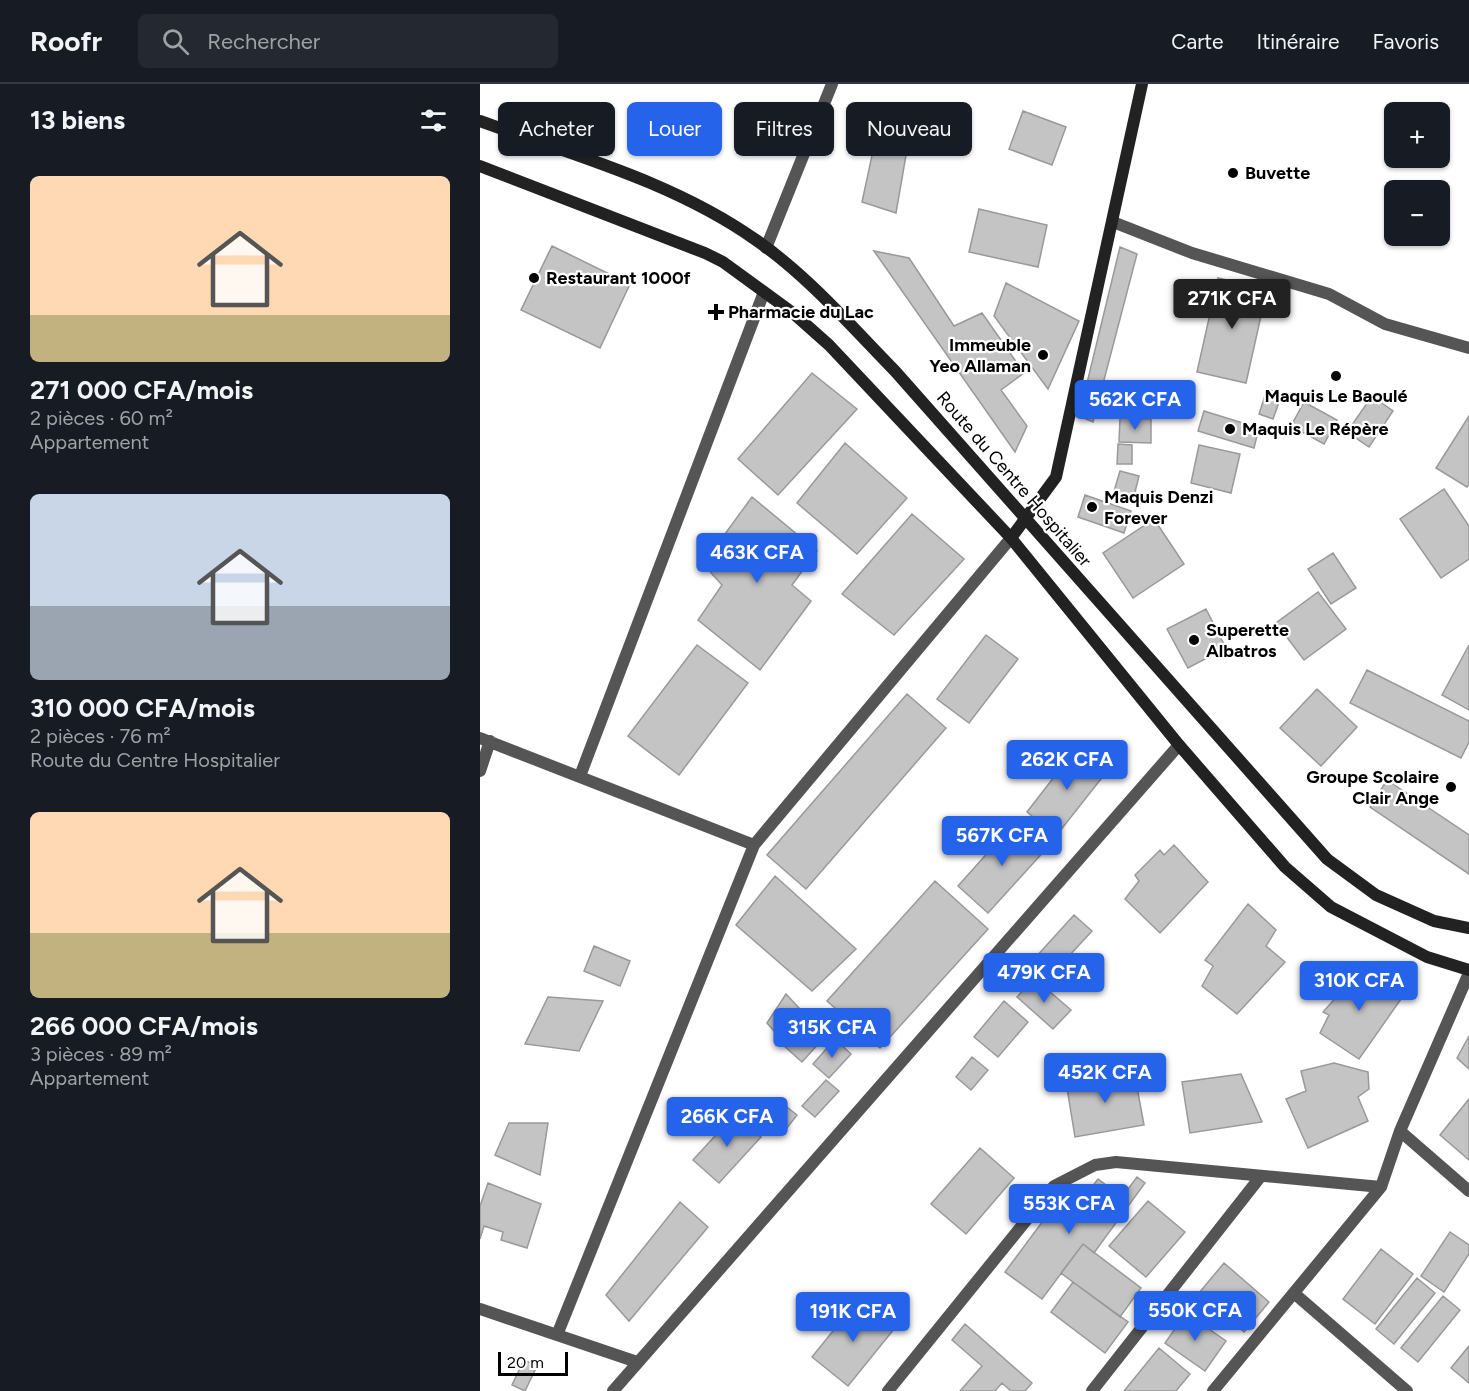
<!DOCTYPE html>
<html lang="fr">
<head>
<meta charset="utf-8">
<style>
	body { margin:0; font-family:Figtree,sans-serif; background:#242831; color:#f1f3f6; height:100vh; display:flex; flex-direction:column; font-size:22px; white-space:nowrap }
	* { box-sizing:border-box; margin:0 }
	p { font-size:20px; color:#9ea1a6 }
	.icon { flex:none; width:33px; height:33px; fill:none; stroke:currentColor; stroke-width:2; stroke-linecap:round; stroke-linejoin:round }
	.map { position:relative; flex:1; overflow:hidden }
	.details { display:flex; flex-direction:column; background:#171b24; width:480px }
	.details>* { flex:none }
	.hud { position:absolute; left:18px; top:18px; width:570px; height:54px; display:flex; gap:12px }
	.tools { position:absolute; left:904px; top:18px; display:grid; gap:12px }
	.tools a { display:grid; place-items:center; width:66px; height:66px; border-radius:9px; background:#171b24; box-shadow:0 2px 4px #0004; font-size:30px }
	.scale { position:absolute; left:18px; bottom:15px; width:70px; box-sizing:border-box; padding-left:6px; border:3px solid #000; border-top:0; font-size:16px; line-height:21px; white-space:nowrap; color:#000; -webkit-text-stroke:4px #fff; paint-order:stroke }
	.price { position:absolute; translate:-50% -51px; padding:0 14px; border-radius:6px; background:#2563eb; color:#fff; font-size:20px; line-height:39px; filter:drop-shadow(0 2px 3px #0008) }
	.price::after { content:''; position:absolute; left:50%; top:36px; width:18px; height:14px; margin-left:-9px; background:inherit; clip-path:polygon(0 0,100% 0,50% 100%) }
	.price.current { background:#222; color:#fff }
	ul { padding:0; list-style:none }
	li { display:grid; align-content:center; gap:12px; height:318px; padding:0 30px }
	li span { display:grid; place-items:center; height:186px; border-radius:9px; color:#555 }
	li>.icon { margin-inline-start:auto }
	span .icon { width:108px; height:108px; fill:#fffc; stroke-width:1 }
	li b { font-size:26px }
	h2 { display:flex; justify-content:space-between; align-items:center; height:72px; padding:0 30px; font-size:26px }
	.pill { padding:0 21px; border-radius:9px; background:#171b24; box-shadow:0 2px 4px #0004; font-size:21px; line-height:54px }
	.pill.current { background:#2563eb; color:#fff }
	header { display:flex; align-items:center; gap:36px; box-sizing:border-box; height:84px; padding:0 30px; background:#171b24; border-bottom:2px solid #363941 }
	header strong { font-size:28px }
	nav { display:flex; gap:33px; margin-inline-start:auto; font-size:21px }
	.search { width:420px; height:54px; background:#242831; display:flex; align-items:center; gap:15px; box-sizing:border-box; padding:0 21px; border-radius:9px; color:#9ea1a6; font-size:22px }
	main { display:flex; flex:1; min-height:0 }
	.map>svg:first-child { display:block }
	.building { fill:#c4c4c4; stroke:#999; stroke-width:1.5 }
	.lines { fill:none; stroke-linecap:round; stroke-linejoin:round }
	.street { stroke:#555; stroke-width:12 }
	.secondary { stroke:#222; stroke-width:12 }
	.poi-dot { fill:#000; stroke:#fff; stroke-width:2 }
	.labels { text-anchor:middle; stroke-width:4.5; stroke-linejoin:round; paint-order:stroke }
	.poi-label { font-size:18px; font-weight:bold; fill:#000; stroke:#fff; text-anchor:start }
	.street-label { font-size:18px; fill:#000; stroke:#fff }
</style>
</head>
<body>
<header>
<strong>Roofr</strong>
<div class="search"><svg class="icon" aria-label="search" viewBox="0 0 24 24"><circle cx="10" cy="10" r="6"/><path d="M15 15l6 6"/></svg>Rechercher</div>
<nav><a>Carte</a><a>Itinéraire</a><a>Favoris</a></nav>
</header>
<main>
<section class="details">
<h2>13 biens<svg class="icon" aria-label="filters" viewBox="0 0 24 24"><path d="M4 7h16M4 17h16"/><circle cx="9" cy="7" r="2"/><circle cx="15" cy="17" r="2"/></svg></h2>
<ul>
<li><span style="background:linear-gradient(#ffd9b3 75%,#c2b280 0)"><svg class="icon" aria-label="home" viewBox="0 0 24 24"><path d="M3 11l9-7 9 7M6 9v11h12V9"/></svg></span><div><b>271 000 CFA/mois</b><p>2 pièces · 60 m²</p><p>Appartement</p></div></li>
<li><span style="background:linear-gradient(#c9d6e8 60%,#9aa5b1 0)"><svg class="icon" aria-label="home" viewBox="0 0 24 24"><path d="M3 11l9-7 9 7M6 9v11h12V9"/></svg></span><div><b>310 000 CFA/mois</b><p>2 pièces · 76 m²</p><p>Route du Centre Hospitalier</p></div></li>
<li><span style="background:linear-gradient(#ffd9b3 65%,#c2b280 0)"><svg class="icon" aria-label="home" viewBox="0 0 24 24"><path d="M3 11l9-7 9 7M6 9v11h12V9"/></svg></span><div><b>266 000 CFA/mois</b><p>3 pièces · 89 m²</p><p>Appartement</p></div></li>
</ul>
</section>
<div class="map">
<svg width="989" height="1307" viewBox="0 0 989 1307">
	<rect width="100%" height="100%" fill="#fff"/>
	<path class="building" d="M543 27 586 43 572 81 529 65Z
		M397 48 429 54 416 129 382 118Z
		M499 125 567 141 558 183 489 168Z
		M72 162 150 200 120 264 41 226Z
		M640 163 657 170 613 338 599 332Z
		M394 167 429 174 474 242 502 229 544 289 521 306 547 342 535 368Z
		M738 194 787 205 766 299 717 288Z
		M526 199 599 237 568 305 514 232Z
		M332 289 377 325 298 411 258 375Z
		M787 305 802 310 793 335 779 330Z
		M892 312 913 327 889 363 867 348Z
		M824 318 857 336 844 360 811 342Z
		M724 327 779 344 774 364 718 347Z
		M989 332V401L987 403 956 384Z
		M640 334 671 335V359L639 358Z
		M365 359 427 414 377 470 317 419Z
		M638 360 652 361V380H637Z
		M719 361 760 370 751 409 711 399Z
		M640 387 659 392 652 420 632 414Z
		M964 405 989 442V475L961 494 920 435Z
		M605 411 651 427 644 449 598 433Z
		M272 413 337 467 312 501 331 517 280 586 218 536 242 501 223 480Z
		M432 430 484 475 414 551 362 510Z
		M674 435 704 480 653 514 623 469Z
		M853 469 876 504 851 520 828 485Z
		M838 508 866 545 824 576 796 539Z
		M726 525 746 564 708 584 687 545Z
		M506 551 538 575 489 639 457 615Z
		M217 561 268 599 199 691 148 652Z
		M989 561V626L962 611Z
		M887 586 989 637V658L981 674 870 619Z
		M837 605 877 643 841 682 800 644Z
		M427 610 466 644 326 805 287 771Z
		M598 662 628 686 576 752 547 728Z
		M907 696 989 751V790L890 723Z
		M536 737 567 764 508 829 478 802Z
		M694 761 728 798 680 849 645 815 659 797 655 791 680 766 684 771Z
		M295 792 376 865 332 907 256 841Z
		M455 797 508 845 400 964 347 917Z
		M768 820 796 846 786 862 805 878 757 930 722 902 733 882 725 876Z
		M594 831 612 847 589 872 605 887 589 906 555 874Z
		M114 862 150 877 140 902 104 887Z
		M885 881 921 915 879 975 840 949 849 931 843 928Z
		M554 894 591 926 573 945 537 913Z
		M306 910 321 926 301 955 287 939Z
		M68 913 123 917 99 967 45 960Z
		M524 917 548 938 518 973 494 953Z
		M332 929 351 946 322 978 303 961Z
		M989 952V985L977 974Z
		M355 955 371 970 349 994 333 980Z
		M492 973 508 986 491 1006 476 993Z
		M854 979 888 988 889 1005 878 1013 888 1037 828 1064 806 1015 826 1007 821 987Z
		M654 987 664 1041 595 1053 586 998Z
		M761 990 782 1038 710 1049 702 998Z
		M346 996 359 1007 335 1033 322 1022Z
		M989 1015V1076L960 1051Z
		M302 1019 317 1031 303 1049 288 1036Z
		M256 1029 281 1053 239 1099 213 1076Z
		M29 1039H68L60 1091 15 1071Z
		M500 1064 534 1094 486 1150 451 1120Z
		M657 1093 665 1099 614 1169 603 1160 562 1215 525 1188 583 1110 598 1121 618 1095 642 1113Z
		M8 1099 61 1120 47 1164 21 1156 23 1148 4 1142 0 1155V1122Z
		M668 1117 705 1148 666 1193 629 1162Z
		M200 1118 228 1143 149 1237 126 1211Z
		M970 1148 989 1161V1170L964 1208 941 1192Z
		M603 1160 661 1204 640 1233 581 1189Z
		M901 1165 933 1190 895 1240 863 1215Z
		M744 1179 789 1218 764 1248 719 1209Z
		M937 1194 955 1209 914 1260 896 1245Z
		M593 1198 648 1238 625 1269 571 1228Z
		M963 1212 980 1226 938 1278 921 1264Z
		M378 1216 414 1245 368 1302 332 1273Z
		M706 1229 746 1257 725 1287 685 1259Z
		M485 1240 552 1299 545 1307H531L522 1299 515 1307H480L502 1282 472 1256Z
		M989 1262V1299L971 1284Z
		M679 1264 710 1290 696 1307H644Z
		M44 1276 57 1282 45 1307 32 1301Z"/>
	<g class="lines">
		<path class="street" d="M633 138 712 169 849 210 905 240 989 264
			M286 164 352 0
			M0 654 274 761
			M0 687 10 657
			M100 692 284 208
			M920 1047 989 1107
			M815 1210 927 1307
			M0 1225 157 1278
			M77 1251 274 761 531 454
			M133 1307 699 661
			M408 1307 574 1102 615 1081 636 1078 901 1103
			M612 1307 781 1092
			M733 1307 901 1103 920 1047 989 889"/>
		<path class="secondary" d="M0 37C93 71 194 98 276 156 328 192 371 242 415 287L847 775 896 811 954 837 989 844
			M0 82 225 169 243 178 313 229 349 261 531 454 699 661 805 783 851 823 947 873 989 886
			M531 454 576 393 662 0"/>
	</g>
	<g class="poi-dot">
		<circle cx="753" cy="89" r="6"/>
		<circle cx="54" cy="194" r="6"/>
		<path d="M233 219h6v6h6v6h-6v6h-6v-6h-6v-6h6z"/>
		<circle cx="563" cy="271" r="6"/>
		<circle cx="856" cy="292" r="6"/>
		<circle cx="750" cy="345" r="6"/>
		<circle cx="612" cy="423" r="6"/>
		<circle cx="714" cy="556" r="6"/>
		<circle cx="971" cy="703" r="6"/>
	</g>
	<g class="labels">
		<g class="poi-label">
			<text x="765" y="95">Buvette</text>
			<text x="66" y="200">Restaurant 1000f</text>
			<text x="248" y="234">Pharmacie du Lac</text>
			<text x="551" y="267" text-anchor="end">Immeuble<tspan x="551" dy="21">Yeo Allaman</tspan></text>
			<text x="856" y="318" text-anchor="middle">Maquis Le Baoulé</text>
			<text x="762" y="351">Maquis Le Répère</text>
			<text x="624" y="419">Maquis Denzi<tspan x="624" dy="21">Forever</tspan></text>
			<text x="726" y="552">Superette<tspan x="726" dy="21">Albatros</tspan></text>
			<text x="959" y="699" text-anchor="end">Groupe Scolaire<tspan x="959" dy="21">Clair Ange</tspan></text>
		</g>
		<g class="street-label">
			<text transform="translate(534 395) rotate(49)" y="6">Route du Centre Hospitalier</text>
		</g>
	</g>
</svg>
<div class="tools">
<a>+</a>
<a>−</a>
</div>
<div class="scale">20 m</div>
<b class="price current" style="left:752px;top:246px">271K CFA</b>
<b class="price" style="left:655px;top:347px">562K CFA</b>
<b class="price" style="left:277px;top:500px">463K CFA</b>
<b class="price" style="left:587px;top:707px">262K CFA</b>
<b class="price" style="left:522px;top:783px">567K CFA</b>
<b class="price" style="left:564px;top:920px">479K CFA</b>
<b class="price" style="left:879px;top:928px">310K CFA</b>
<b class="price" style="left:352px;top:975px">315K CFA</b>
<b class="price" style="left:625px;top:1020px">452K CFA</b>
<b class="price" style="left:247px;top:1064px">266K CFA</b>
<b class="price" style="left:589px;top:1151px">553K CFA</b>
<b class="price" style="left:715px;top:1258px">550K CFA</b>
<b class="price" style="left:373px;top:1259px">191K CFA</b>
<div class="hud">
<a class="pill">Acheter</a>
<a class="pill current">Louer</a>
<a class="pill">Filtres</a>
<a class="pill">Nouveau</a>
</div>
</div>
</main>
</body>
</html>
